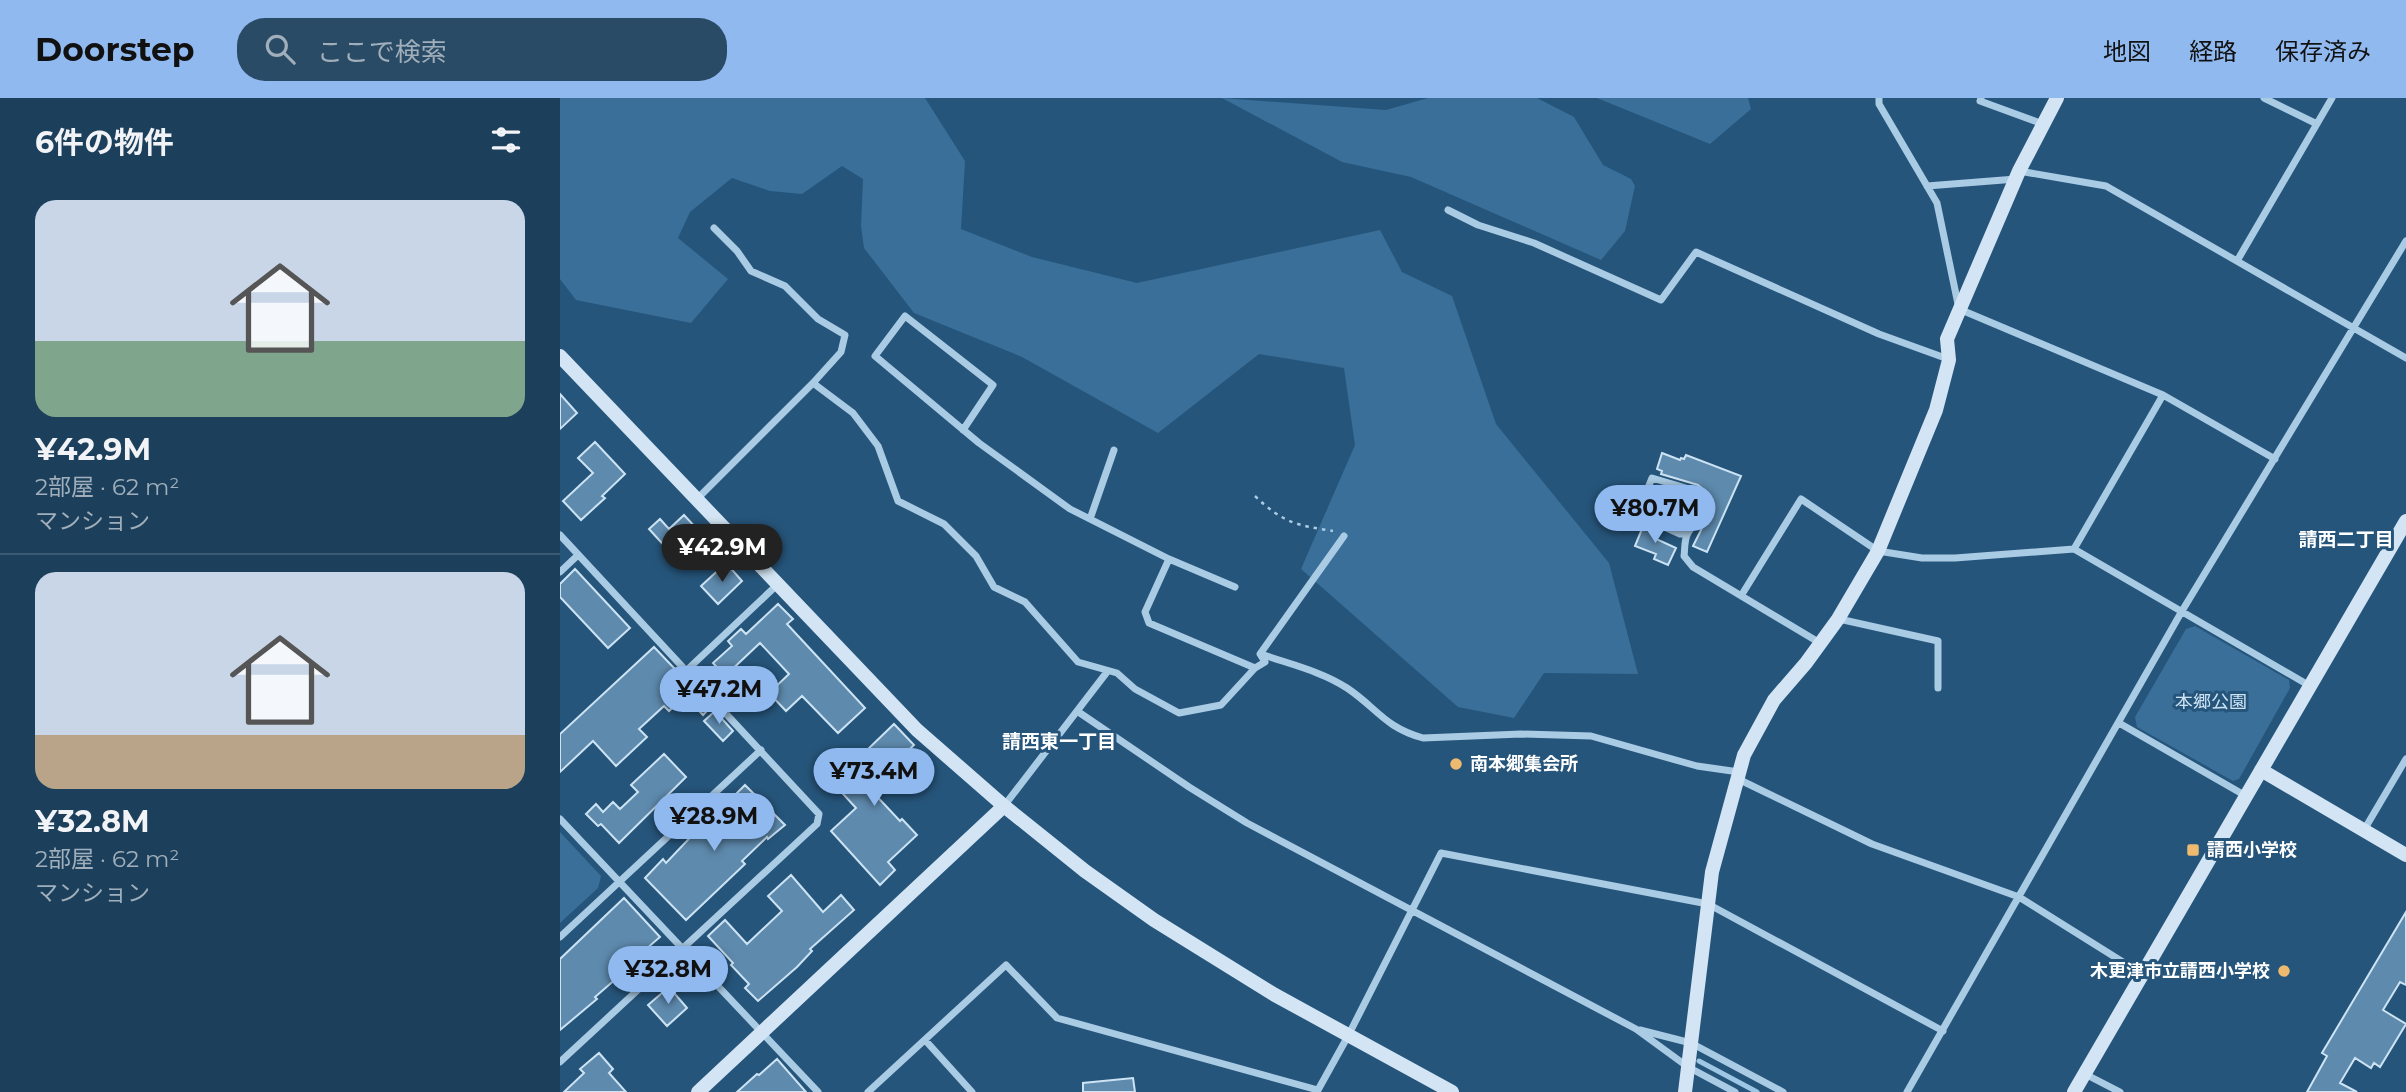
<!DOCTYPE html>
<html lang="ja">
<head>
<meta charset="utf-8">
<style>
	body { margin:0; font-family:Montserrat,"Noto Sans JP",sans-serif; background:#294b65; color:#f1f3f6; height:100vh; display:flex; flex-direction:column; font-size:26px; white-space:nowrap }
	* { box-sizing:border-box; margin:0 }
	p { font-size:23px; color:#a0afbb }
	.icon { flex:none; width:38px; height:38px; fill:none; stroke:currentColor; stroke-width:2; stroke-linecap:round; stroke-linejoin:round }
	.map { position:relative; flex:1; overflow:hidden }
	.details { display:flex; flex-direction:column; background:#1c405c; width:560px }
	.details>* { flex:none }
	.price { position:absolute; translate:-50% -60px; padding:0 16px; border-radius:24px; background:#90b9f0; color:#111; font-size:23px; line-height:46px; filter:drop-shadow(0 2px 4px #0008) }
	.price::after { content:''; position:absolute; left:50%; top:42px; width:21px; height:16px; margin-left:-10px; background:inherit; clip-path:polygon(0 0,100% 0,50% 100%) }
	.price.selected { background:#222; color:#fff }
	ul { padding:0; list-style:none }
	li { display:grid; align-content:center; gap:14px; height:371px; padding:0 35px }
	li+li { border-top:2px solid #3a5972 }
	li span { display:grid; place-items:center; height:217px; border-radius:21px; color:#555 }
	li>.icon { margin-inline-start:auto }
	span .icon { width:126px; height:126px; fill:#fffc; stroke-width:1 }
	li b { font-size:30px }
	h2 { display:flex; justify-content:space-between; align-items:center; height:84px; padding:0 35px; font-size:30px }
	header { display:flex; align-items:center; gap:42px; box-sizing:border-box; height:98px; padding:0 35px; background:#90b9f0; color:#111 }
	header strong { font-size:33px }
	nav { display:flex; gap:38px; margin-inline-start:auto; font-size:24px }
	.search { width:490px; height:63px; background:#294b65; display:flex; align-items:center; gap:18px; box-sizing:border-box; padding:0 24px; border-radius:28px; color:#a0afbb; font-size:26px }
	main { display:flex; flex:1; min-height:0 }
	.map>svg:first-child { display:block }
	.green { fill:#396f99 }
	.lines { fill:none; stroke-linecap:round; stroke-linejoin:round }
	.stream { stroke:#9ec7e5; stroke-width:5 }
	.building { fill:#5e8aad; stroke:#cce3f4; stroke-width:2 }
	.path { stroke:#aacbe4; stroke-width:2.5; stroke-dasharray:3.5 5; stroke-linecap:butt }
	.street { stroke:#aacbe4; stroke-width:7 }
	.secondary { stroke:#d3e5f4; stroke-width:14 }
	.poi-dot { fill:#edba6f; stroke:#26557b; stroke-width:2.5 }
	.labels { text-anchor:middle; stroke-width:6; stroke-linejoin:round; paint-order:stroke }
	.park-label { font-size:18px; fill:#cce3f4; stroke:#26557b }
	.poi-label { font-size:18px; font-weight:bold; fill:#fff; stroke:#26557b; text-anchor:start }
	.neighbourhood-label { font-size:19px; font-weight:bold; fill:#fff; stroke:#26557b }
</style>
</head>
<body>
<header>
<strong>Doorstep</strong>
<div class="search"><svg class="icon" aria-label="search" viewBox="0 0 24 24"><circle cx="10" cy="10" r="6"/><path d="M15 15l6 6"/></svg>ここで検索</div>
<nav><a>地図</a><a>経路</a><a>保存済み</a></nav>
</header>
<main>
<section class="details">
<h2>6件の物件<svg class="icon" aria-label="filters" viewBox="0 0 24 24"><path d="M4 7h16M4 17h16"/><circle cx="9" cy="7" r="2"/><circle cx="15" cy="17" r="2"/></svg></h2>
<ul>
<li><span style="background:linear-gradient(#c9d6e8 65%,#7fa58c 0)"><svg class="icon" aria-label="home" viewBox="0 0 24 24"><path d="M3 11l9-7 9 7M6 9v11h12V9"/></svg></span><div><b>¥42.9M</b><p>2部屋 · 62 m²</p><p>マンション</p></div></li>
<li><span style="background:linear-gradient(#c9d6e8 75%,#b9a48a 0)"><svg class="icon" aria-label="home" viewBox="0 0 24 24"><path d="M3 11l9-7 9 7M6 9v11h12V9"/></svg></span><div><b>¥32.8M</b><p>2部屋 · 62 m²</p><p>マンション</p></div></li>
</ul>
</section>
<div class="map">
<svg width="1846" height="994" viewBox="0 0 1846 994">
	<rect width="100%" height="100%" fill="#26557b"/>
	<path class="green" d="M0 0H365L405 63 401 131 472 159 577 185 820 132 842 174 892 198 936 326 1049 465 1078 576 984 575 954 620 898 609 741 471 795 347 784 270 699 256 598 335 462 259 354 215 304 150 301 128 303 81 282 68 242 96 210 93 172 80 130 114 118 140 168 181 131 225 16 202 0 181Z
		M662 0 826 12 868 0H977L1014 19 1043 67 1071 81 1075 88 1065 133 1041 162 851 79 782 64Z
		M1037 0H1188L1191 11 1150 46Z
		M1635 528 1729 582 1730 590 1679 681 1673 683 1577 629 1575 619 1626 531Z
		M0 734 41 778 38 790 0 825Z"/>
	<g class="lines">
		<path class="stream" d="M1139 963 1197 994"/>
	</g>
	<path class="building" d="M0 296 17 315 0 331Z
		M35 344 65 376 42 398 45 400 21 422 3 403 33 375 18 360Z
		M1102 355 1120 362 1121 360 1124 361 1126 357 1181 378 1147 454 1133 448 1142 430 1139 429 1147 410 1149 396 1138 387 1101 376 1102 373 1097 371Z
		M1097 388 1137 401 1128 424 1104 414 1102 421 1088 415Z
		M124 417 137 431 111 455 89 431 100 421 109 431Z
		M1084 426 1097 433 1094 440 1116 450 1108 467 1094 461 1096 456 1075 448Z
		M166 465 182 483 158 506 141 488Z
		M15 471 70 530 48 550 0 499V486Z
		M218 506 233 521 227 526 305 610 278 635 242 598 226 613 209 595 229 576 200 545 165 578 153 565 172 548 168 543 181 531 186 536Z
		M94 549 151 609 143 617 125 598 109 613 104 608 79 631 87 639 56 668 33 643 0 674V636Z
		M155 613 173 633 163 643 144 623Z
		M334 626 354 647 309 690 340 723 342 721 357 737 328 764 335 772 320 787 271 733 296 710 273 685Z
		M104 656 126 679 59 745 41 726 38 728 26 716 36 706 43 714 53 704 60 711 78 694 71 687Z
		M185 687 225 727 208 741 207 739 182 763 185 766 126 822 85 780 103 761 106 765 143 726 146 729 175 701 173 699Z
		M231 777 263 814 281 797 294 812 250 851 252 853 237 869 198 903 185 890 189 886 171 867 173 865 148 838 165 822 187 846 222 813 208 798Z
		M64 800 100 839 78 858 80 860 35 899 37 901 0 932V861Z
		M1846 814V887L1840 884 1823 912 1846 926 1820 969 1814 965 1811 970 1795 960 1780 985 1797 994H1747L1767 958 1762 955Z
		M109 889 127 910 107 928 88 907Z
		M39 955 53 971 49 975 66 994H4L24 975 20 971Z
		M217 961 246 994H177L197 976 199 977Z
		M573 980 575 994H523V985Z"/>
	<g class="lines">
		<path class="path" d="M695 398C723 425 736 427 773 433"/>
		<path class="street" d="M1319 0V6L1377 105 1399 211 1603 297 1715 361
			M1421 0 1420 3 1483 26
			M1704 0 1757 26
			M1459 73 1546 88 1846 260
			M1367 88 1456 81
			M888 112 918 127 974 145 1101 202 1136 154 1319 236 1388 261
			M1677 163 1772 0
			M253 285 293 315 318 348 338 403 384 426 416 458 434 489 465 504 518 564 557 575 575 591 619 615 661 607 695 570 705 564 700 556 784 438
			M403 332 433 287 345 218 315 258 419 345 510 411 609 461 675 489
			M137 401 253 285 281 254 285 237 258 221 225 188 191 173 177 153 154 130
			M530 421 554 352
			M1127 436H1120L1080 418 1081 407 1092 380 1136 393 1143 398C1143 412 1135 424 1128 435 1124 441 1125 452 1124 458L1133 469 1260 545
			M0 437 259 716 257 726 0 964
			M1514 451 1603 297
			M609 461 585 514 589 525 695 570
			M0 474 18 457
			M1181 498 1241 401 1318 453 1362 460H1395L1514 451 1750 588
			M1279 521 1378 543V590
			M701 556C729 566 761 573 787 590 817 610 824 629 863 640L961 636 1031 638 1137 668 1179 674
			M127 572 218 486
			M517 613 629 689 687 725 1076 931 1128 969 1175 994
			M1559 625 1686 698
			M1178 681 1312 746 1459 799 1582 876
			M444 708 547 574
			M0 721 258 994
			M1804 732 1846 661
			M0 839 201 652
			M1080 932 1131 945 1223 994
			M365 942 412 994
			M1525 976 1560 994
			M308 994 446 867 497 920 758 992 788 938 881 755 1148 806 1383 933
			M1347 994 1622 513 1846 143"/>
		<path class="secondary" d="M0 258 357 632 444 708 525 773 594 822 715 897 892 994
			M1701 672 1846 757
			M138 994 444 708
			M1125 994 1152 774 1184 657 1214 602 1246 565 1278 521 1318 453 1376 312 1389 262 1387 241 1459 73 1497 0
			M1514 994 1846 423"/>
	</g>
	<g class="poi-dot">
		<circle cx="896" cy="666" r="7"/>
		<rect x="1626" y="745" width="14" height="14" rx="3.5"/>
		<circle cx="1724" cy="873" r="7"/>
	</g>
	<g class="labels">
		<g class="park-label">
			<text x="1651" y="610">本郷公園</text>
		</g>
		<g class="poi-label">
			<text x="910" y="672">南本郷集会所</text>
			<text x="1647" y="758">請西小学校</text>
			<text x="1710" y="879" text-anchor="end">木更津市立請西小学校</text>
		</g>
		<g class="neighbourhood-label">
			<text x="1786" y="448">請西二丁目</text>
			<text x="499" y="650">請西東一丁目</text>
		</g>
	</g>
</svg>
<b class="price" style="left:1095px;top:447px">¥80.7M</b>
<b class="price selected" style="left:162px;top:486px">¥42.9M</b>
<b class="price" style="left:159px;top:628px">¥47.2M</b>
<b class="price" style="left:314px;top:710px">¥73.4M</b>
<b class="price" style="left:154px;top:755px">¥28.9M</b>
<b class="price" style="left:108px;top:908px">¥32.8M</b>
</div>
</main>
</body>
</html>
